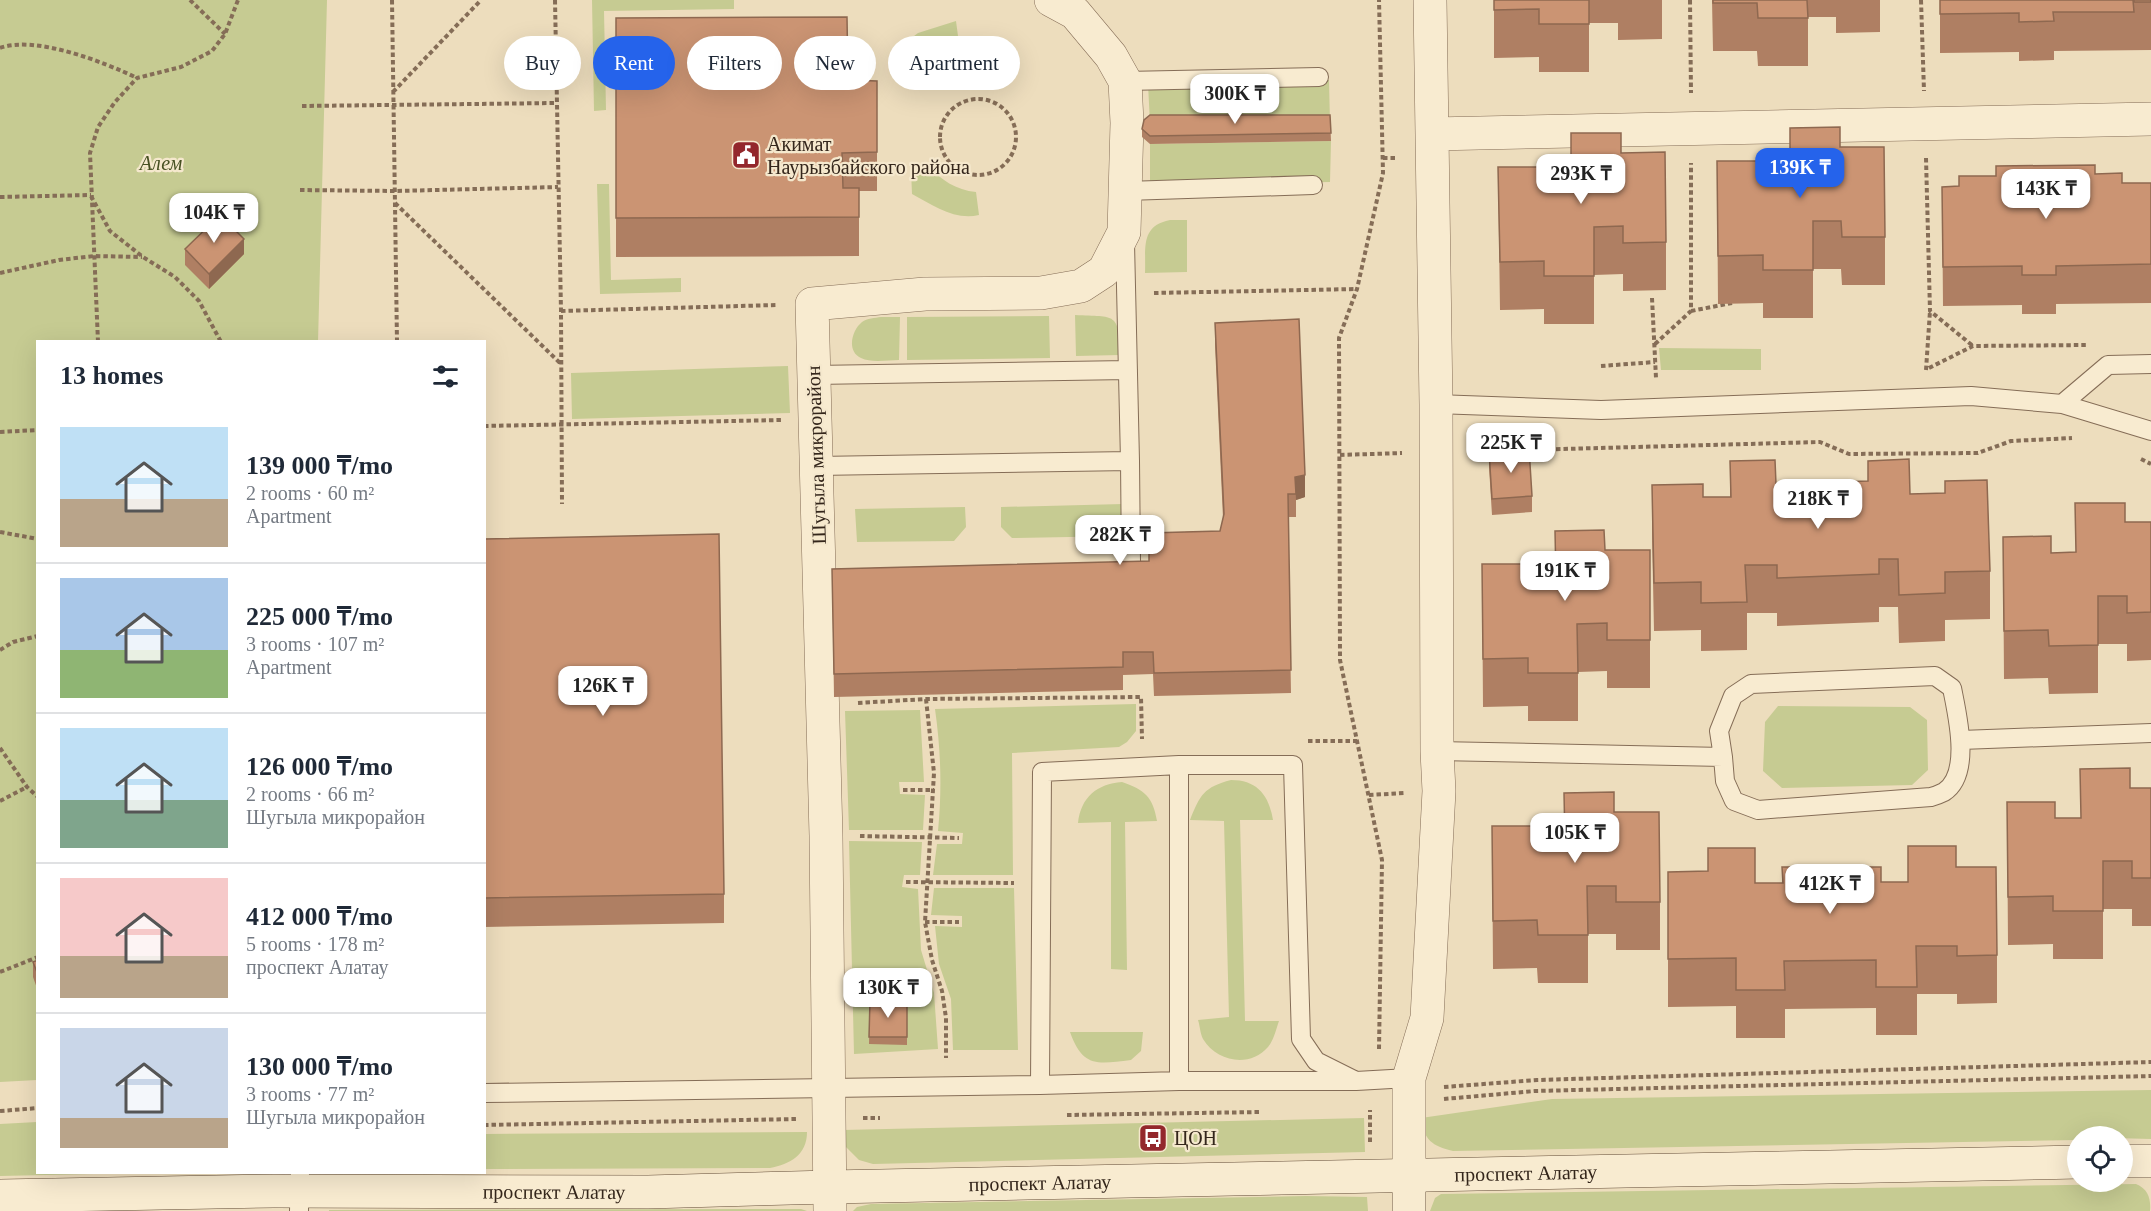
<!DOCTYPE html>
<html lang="en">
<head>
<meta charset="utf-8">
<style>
	body { margin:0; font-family:"Times New Roman",serif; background:#f6f6f7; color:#1f2937; height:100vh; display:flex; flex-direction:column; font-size:22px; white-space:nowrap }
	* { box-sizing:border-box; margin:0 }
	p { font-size:20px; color:#747a83 }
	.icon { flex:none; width:33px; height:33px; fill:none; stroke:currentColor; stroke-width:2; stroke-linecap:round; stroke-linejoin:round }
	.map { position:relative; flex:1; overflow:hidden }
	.details { position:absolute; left:36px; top:340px; width:450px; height:834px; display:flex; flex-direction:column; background:#fff; border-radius:0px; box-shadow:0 6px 24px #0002 }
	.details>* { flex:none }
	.guide { position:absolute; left:504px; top:36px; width:570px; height:54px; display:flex; gap:12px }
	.fabs { position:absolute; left:2067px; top:1126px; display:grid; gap:12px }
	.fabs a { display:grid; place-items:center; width:66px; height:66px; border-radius:50%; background:#fff; box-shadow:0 6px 24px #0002; font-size:30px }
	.price { position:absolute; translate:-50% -51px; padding:0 14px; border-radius:12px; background:#fff; color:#222; font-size:20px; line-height:39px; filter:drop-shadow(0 2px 3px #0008) }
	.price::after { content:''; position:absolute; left:50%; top:36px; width:18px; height:14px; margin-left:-9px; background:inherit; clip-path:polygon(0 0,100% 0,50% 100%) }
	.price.current { background:#2563eb; color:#fff }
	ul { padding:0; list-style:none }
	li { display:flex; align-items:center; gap:18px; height:150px; padding:0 24px }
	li+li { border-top:2px solid #e0e1e3 }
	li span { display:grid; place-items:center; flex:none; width:168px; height:120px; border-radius:0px; color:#555 }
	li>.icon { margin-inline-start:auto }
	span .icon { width:72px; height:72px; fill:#fffc; stroke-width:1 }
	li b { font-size:26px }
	h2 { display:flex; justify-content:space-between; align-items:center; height:72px; padding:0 24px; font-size:26px }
	.pill { padding:0 21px; border-radius:27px; background:#fff; box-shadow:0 6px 24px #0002; font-size:21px; line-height:54px }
	.pill.current { background:#2563eb; color:#fff }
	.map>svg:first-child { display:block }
	.green { fill:#c6cb92 }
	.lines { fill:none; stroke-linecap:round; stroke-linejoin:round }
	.service-casing { stroke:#856d57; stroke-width:20 }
	.minor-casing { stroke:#856d57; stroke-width:34 }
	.secondary-casing { stroke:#664f3a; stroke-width:34 }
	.path { stroke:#856d57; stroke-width:4; stroke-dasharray:4.5 3; stroke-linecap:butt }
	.service { stroke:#f8ebd0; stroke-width:18 }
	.minor { stroke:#f8ebd0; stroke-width:33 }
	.secondary { stroke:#f8ebd0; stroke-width:33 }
	.wall { fill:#af7f63 }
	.shaded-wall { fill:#8e6850 }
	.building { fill:#cb9473; stroke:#8e6850; stroke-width:1.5 }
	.labels { text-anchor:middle; stroke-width:4.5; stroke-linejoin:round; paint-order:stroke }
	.poi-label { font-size:20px; fill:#34261b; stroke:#f5e8cd; text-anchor:start }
	.park-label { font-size:20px; font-style:italic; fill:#475022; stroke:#f5e8cd }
	.street-label { font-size:20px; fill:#34261b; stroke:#f5e8cd }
</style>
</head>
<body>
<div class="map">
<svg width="2151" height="1211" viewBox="0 0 2151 1211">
	<rect width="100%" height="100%" fill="#edddbd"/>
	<path class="green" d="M0 0H327L318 342H38L37 1080 0 1082Z
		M592 0H734V9L604 11 606 110 594 111Z
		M956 21 964 81 943 89 939 85H910V39L918 33Z
		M1329 80 1330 123H1150L1148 84Z
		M1331 141 1330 182 1150 186V144Z
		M927 165C941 180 956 190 976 192L979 215C955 221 933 205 912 194L911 170Z
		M597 184H609L611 280 681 278V292L600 294Z
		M1170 220H1187V272L1145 273C1146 248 1140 226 1170 220Z
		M1075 315C1116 317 1119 312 1120 355L1076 356Z
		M1049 316 1050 358 907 360V317Z
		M881 317H900L899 360C888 360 871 363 861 358 846 351 852 330 862 322 867 318 875 318 881 317Z
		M1659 348 1761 349V370H1661Z
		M788 366 790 413 572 419 571 373Z
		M1123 504V536L1012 538 1001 527V507Z
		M965 507 966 527 954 541 857 542 855 509Z
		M1136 704V731L1127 742 1119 747 1012 753 1013 875H933L937 844H962L963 833 938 831C942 790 941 751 935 709Z
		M1778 706 1910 707 1927 720 1928 770 1912 785 1782 788 1763 771 1765 722Z
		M920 710 924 782H899L900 794 925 795 923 830H849L845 711Z
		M1231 780C1257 780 1269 795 1273 820H1240L1245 1021H1279C1276 1029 1274 1040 1268 1047 1250 1068 1217 1062 1203 1039 1200 1033 1200 1026 1198 1020L1229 1017 1224 821 1190 820C1200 795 1204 787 1231 780Z
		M1122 782C1145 790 1153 797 1157 821L1125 822 1127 970 1111 969V822L1078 823C1081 797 1097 784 1122 782Z
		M849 841 922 842 920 875H904L902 887 918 889 921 950 934 993 938 1049 854 1054Z
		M934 888H1014L1018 1050H953L951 999 939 964 935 926 962 927V916L931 915Z
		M1070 1032H1143L1141 1051 1131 1060C1097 1064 1083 1068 1070 1032Z
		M2151 1090V1139L2078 1137 2077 1140 1453 1151C1432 1146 1424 1140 1421 1118L1552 1099Z
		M1364 1118 1365 1152 873 1164 859 1160 844 1145 843 1130Z
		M37 1122 38 1173H140L0 1176V1124Z
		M807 1132C807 1155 790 1164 770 1168L485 1169V1134Z
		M2136 1184C2148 1189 2151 1198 2150 1211H1430L1435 1198 1441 1194Z
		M1306 1196 1367 1197 1368 1211H853L857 1207 871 1204Z
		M801 1209 807 1211H329V1210Z"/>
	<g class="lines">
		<g class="service-casing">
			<path id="service" d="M1125 81 1319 77
				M1126 191 1313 185
				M814 375 1128 370
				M1436 404 1601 410 1971 396 2062 404 2151 431
				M2062 404 2108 365 2151 364
				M1130 461 1131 563
				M817 466 1130 461 1125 243
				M1961 740 2151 733
				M1437 751 1723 757 1719 731 1733 696 1751 684 1935 676 1952 688C1957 714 1972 774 1944 792 1940 794 1935 796 1931 797L1758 810 1734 801 1725 781 1723 757
				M1179 765V1081
				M1040 1085 1179 1081H1353
				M484 1093 1040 1085 1042 772 1179 765H1293L1301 1039 1316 1061 1356 1081 1409 1078
				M299 1211 300 1173"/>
		</g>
		<g class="minor-casing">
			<path id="minor" d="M1433 134 2151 119
				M1409 1175V1078L1427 1018 1439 791 1437 751 1436 404 1430 0
				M830 1211 826 836 812 304 925 294 1041 293 1081 286 1104 271 1124 232 1127 123 1125 81 1111 56 1075 13 1051 0"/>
		</g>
		<g class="secondary-casing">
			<g id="secondary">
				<path d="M2122 1161H2151"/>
				<path d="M1409 1175V1211"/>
				<path id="s1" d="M0 1196 274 1191 648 1192 830 1187 2078 1162"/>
			</g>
		</g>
		<path class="path" d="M190 0 225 34
			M392 0 397 342
			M555 0 561 311 562 504
			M1690 0 1691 93
			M1921 0 1924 91
			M0 48C35 35 104 62 137 78
			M393 92 481 0
			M940 137a38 38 0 1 1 76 0a38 38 0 1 1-76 0Z
			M302 106 557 103
			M1383 158H1397
			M1926 158 1930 311 1973 346
			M300 190 395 191 558 187
			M91 196 110 231 143 257 175 277 199 301 221 342
			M0 197 91 195
			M395 203 560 363
			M0 273 59 260 94 256 142 257
			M1154 293 1357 289
			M1652 298 1656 378H1658
			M561 311 776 305
			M1691 311 1732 303
			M98 342 90 153 98 127 115 102 137 78 181 67 212 51 225 34 238 0
			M1655 344 1691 311V163
			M1601 366 1655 362
			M1929 368 1973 346 2087 345
			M1926 370 1930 311
			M484 426 782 420
			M0 432 38 430
			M1526 450 1820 442 1849 454 1978 453 2011 441 2072 438
			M1469 452 1495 451
			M1340 455 1402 453
			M2141 459 2151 464
			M0 532 38 539
			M0 650 13 642 38 636
			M926 699 934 773 925 922 932 960 942 991 946 1018V1058
			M858 703 926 699 1141 697 1142 739
			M1308 741H1357
			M0 748 27 787 38 797
			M903 790H934
			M1369 795 1405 793
			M0 801 27 787
			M860 836 959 838
			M906 882 1014 883
			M925 922H959
			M0 972 38 957
			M1379 1049 1382 860 1340 660 1339 338 1357 289 1383 173 1379 0
			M1444 1087 1537 1080 2151 1062
			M1444 1099 1535 1091 2151 1076
			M0 1111 38 1108
			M1067 1115 1261 1112
			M863 1118H880
			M484 1125 796 1119
			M1370 1142V1110"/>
		<use href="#service" class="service"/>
		<use href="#minor" class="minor"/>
		<use href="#secondary" class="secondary"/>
	</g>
	<path class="wall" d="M1494 0H1662V39L1618 40V23H1589V72H1539V57L1494 58Z
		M1712 0H1880V32L1836 33V17H1808V66H1758L1757 51H1713Z
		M1940 0H2151V50L2054 51V60L2019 61V52L1940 53Z
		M616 18 848 80 877 81V191H859V256L616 257Z
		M1330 115 1331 141 1150 144 1142 137V129Z
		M1571 133 1621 153 1666 242V290L1623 291V274L1594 275V324H1544V309L1500 310 1498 167 1546 183 1571 182Z
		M1840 147 1885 237V285H1842L1841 269H1813V318H1763V303L1718 304 1717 161 1765 177H1790Z
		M2095 174 2122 183H2151V303L2056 304V314H2022V305L1943 306 1942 187 1959 186Z
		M185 249 244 254 209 289 185 265Z
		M1215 323 1305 497 1296 500V517H1288L1291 693 1154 696 1153 674 1123 675V690L834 697 832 569 1149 561V533L1220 531 1223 518 1215 345Z
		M1489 451 1532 496V512L1492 515 1489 467Z
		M1730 461 1776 484 1868 481V461L1910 494 1990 571V619L1945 620V641L1899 643 1898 607H1879V622L1777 626V613H1747V650L1701 651V630L1654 631 1652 533V485L1703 497H1730Z
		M2075 503 2125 522H2151V660L2127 661V644H2098V693L2049 694 2048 678 2004 679 2003 537 2051 553 2076 552Z
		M1555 531 1605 550H1650V688H1607V671L1578 672V721H1528V706L1483 707 1482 564 1530 580H1555Z
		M484 539 724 894V923L484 927Z
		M2130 788H2151V926H2132V909H2103V959H2053V944L2008 945 2007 802 2055 818H2080Z
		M1614 812 1660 902V950H1616V934H1588V983H1538L1537 968 1493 969 1492 826 1540 842H1564Z
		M1782 867 1881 882H1908L1956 867 1997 955V1003L1957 1004V994H1917V1035H1876V1008L1785 1009V1038H1736V1006L1668 1007V872L1755 883H1782Z
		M38 960V991L33 977V962Z
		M870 1001H907V1045L869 1044Z"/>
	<path class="shaded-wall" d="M244 239V254L209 289V274Z
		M1305 475V497L1296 500 1295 477Z"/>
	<path class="building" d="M1494 0H1589V24H1539V9L1494 10Z
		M1713 0H1807L1808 18H1758L1757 3H1713Z
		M1940 0H2133L2134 12H2053L2054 21 2019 22V13L1940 14Z
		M2134 0H2151V2H2134Z
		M847 17 848 80 877 81V152L842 153 843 188H859V217L616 218V18Z
		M1150 115H1330L1331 133 1150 136 1142 129 1144 120Z
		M1840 127V147H1884L1885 237H1842L1841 221H1813V270H1763V255L1718 256 1717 161H1765V177H1790V128Z
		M1571 133H1621V153L1665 152 1666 242 1623 243V226L1594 227V276H1544V261L1500 262 1498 167H1546V183L1571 182Z
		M2095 165V174L2122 173V183H2151V264L2056 266V275H2022V266L1943 267 1942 187 1959 186V176H1996V166Z
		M220 215 244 239 209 274 185 249Z
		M1299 319 1305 475 1295 477 1296 494H1288L1291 670 1154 673 1153 652H1123V667L834 674 832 569 1149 561V533L1220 531 1224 514 1215 323Z
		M1529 448 1532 496 1492 499 1489 451Z
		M1909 459 1910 494 1945 493V481L1987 480 1990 571 1945 572V593L1899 595 1898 559H1879V574L1777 578V565H1745L1747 602 1701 603V582L1654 583 1652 485 1703 484V497H1731L1730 461 1775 460 1776 484 1868 481V461Z
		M2075 503H2125V522H2151V612L2127 613V596H2098V645L2049 646 2048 630 2004 631 2003 537 2051 536V553L2076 552Z
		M1604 530 1605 550H1650V640H1607V623L1577 624 1578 673H1528V658L1483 659 1482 564H1530V580H1556L1555 531Z
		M719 534 724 894 484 898V539Z
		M2130 768V788H2151V878H2132V861H2103V911H2053V896L2008 897 2007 802H2055V818H2081L2080 769Z
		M1614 792V812H1659L1660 902H1616V886H1587L1588 935H1538L1537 920 1493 921 1492 826H1540V842H1565L1564 793Z
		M1908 846H1956V867H1996L1997 955 1957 956V946H1916L1917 987H1876V960L1784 961 1785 990H1736V958L1668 959V872L1708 871V848H1755V883H1783L1782 867H1881V882H1908Z
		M38 960V975L33 962Z
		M870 1001H907V1037H869Z"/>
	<defs>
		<g id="civic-square" transform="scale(1.5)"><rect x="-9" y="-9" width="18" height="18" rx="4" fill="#93272c" stroke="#f5e8cd"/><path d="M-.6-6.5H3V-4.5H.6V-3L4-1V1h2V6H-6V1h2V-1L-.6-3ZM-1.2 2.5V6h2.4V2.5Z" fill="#fff"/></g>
		<g id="bus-square" transform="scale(1.5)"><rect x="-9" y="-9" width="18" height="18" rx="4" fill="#93272c" stroke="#f5e8cd"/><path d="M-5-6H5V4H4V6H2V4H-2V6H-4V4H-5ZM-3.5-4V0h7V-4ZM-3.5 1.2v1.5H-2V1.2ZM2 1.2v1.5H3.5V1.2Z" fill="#fff"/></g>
	</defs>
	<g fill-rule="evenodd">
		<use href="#civic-square" x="746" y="155"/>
		<use href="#bus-square" x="1153" y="1138"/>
	</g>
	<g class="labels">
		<g class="poi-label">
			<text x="767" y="151">Акимат<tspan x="767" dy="23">Наурызбайского района</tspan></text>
			<text x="1174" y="1145">ЦОН</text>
		</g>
		<g class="park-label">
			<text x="161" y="170">Алем</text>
		</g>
		<g class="street-label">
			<text transform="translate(816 455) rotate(-92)" y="7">Шугыла микрорайон</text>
			<text dy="7" stroke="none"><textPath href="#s1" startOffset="1526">проспект Алатау</textPath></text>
			<text dy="7" stroke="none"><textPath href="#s1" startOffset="1040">проспект Алатау</textPath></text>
			<text dy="7" stroke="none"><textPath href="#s1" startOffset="554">проспект Алатау</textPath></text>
		</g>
	</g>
</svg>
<div class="fabs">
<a><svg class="icon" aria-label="locate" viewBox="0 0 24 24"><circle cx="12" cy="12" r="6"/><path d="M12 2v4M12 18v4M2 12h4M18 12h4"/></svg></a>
</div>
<b class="price" style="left:1235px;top:125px">300K ₸</b>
<b class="price current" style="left:1800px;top:199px">139K ₸</b>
<b class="price" style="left:1581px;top:205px">293K ₸</b>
<b class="price" style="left:2046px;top:220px">143K ₸</b>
<b class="price" style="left:214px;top:244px">104K ₸</b>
<b class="price" style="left:1511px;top:474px">225K ₸</b>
<b class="price" style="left:1818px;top:530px">218K ₸</b>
<b class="price" style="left:1120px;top:566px">282K ₸</b>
<b class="price" style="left:1565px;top:602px">191K ₸</b>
<b class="price" style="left:603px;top:717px">126K ₸</b>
<b class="price" style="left:1575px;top:864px">105K ₸</b>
<b class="price" style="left:1830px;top:915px">412K ₸</b>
<b class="price" style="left:888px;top:1019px">130K ₸</b>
<div class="guide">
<a class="pill">Buy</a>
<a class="pill current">Rent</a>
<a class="pill">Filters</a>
<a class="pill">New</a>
<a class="pill">Apartment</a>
</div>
<section class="details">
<h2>13 homes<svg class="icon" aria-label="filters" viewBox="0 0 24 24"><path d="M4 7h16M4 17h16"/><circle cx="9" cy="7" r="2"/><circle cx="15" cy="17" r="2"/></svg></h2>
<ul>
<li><span style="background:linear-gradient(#bfe0f5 60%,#b9a48a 0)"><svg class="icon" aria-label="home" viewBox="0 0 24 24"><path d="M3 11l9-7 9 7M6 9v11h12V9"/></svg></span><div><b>139 000 ₸/mo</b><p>2 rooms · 60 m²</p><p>Apartment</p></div></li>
<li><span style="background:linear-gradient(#a9c7e8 60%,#8fb573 0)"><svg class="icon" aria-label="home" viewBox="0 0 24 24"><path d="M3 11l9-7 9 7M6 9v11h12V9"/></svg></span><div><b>225 000 ₸/mo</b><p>3 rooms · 107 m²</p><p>Apartment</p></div></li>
<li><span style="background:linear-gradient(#bfe0f5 60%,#7fa58c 0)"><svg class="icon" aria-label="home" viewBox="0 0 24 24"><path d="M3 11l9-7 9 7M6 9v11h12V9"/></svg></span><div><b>126 000 ₸/mo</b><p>2 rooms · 66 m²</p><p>Шугыла микрорайон</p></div></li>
<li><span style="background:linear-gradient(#f6c9c9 65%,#b9a48a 0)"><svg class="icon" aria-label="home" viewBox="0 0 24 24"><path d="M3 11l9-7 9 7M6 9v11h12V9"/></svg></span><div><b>412 000 ₸/mo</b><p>5 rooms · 178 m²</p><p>проспект Алатау</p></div></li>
<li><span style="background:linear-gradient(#c9d6e8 75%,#b9a48a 0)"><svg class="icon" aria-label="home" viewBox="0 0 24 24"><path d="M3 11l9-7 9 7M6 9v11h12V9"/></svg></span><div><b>130 000 ₸/mo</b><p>3 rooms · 77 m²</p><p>Шугыла микрорайон</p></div></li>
</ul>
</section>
</div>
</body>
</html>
